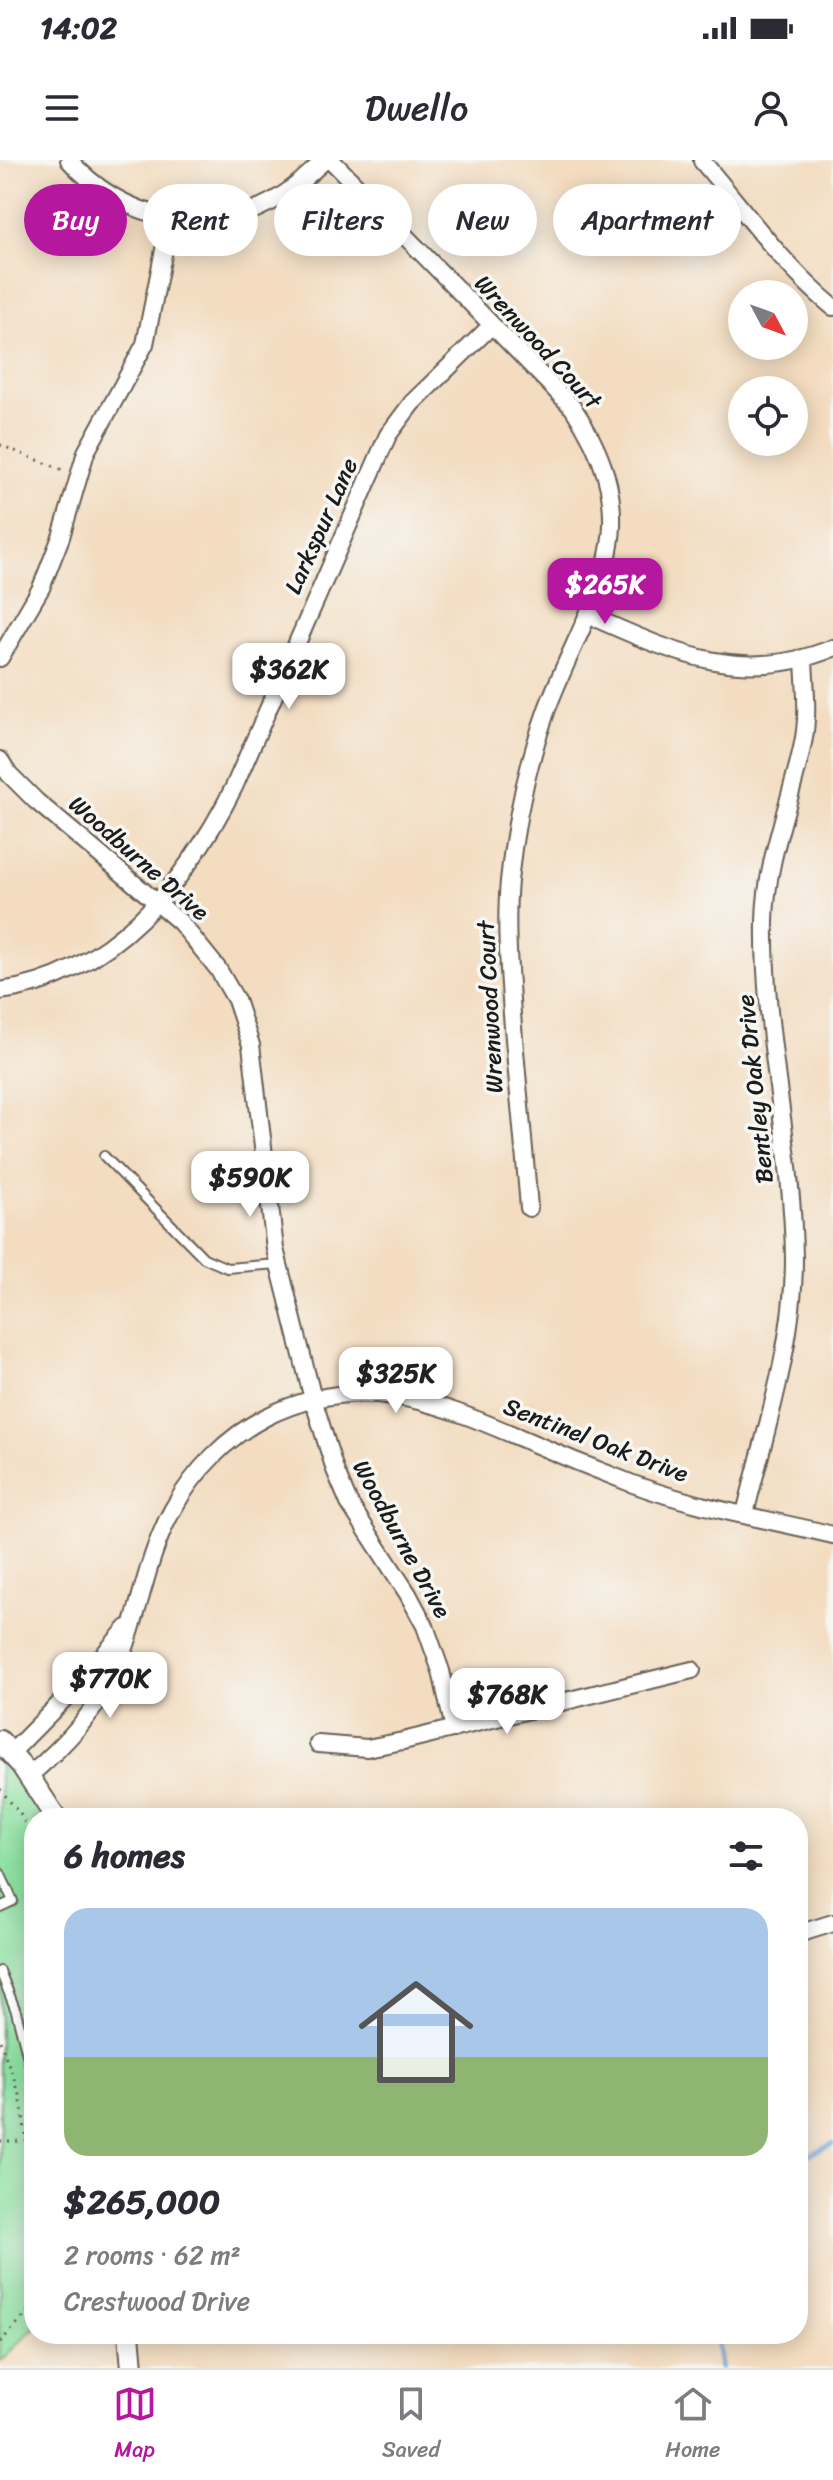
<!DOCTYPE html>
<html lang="en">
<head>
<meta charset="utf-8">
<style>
	body { margin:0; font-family:Sriracha,sans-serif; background:#f7f7f7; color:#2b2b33; height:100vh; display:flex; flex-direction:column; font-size:30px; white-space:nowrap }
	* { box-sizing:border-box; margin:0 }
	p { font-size:26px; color:#7c7c81 }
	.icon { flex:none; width:44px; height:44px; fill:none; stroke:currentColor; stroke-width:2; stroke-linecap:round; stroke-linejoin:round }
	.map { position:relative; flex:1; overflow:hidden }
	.sheet { position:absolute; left:24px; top:1648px; width:784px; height:536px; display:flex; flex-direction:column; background:#fff; border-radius:32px; box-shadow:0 4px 20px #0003 }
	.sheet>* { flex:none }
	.banner { position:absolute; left:24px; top:24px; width:786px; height:72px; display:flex; gap:16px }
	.needle { width:52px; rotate:131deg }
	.buttons { position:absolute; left:728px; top:120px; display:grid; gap:16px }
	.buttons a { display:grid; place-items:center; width:80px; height:80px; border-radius:50%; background:#fff; box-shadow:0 4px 20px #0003; font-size:40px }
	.price { position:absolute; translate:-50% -68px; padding:0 18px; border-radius:16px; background:#fff; color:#222; font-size:26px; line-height:52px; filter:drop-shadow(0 2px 4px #0008) }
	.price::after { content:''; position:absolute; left:50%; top:48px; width:24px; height:18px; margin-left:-12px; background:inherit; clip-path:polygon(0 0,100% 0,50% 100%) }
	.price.current { background:#b5179e; color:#fff }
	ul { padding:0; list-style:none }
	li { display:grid; align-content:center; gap:16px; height:424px; padding:0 40px }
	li+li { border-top:2px solid #e1e1e2 }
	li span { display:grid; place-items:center; height:248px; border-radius:24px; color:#555 }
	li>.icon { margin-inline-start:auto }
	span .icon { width:144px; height:144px; fill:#fffc; stroke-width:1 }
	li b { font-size:34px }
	h2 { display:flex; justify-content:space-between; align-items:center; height:96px; padding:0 40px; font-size:34px }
	.chip { padding:0 28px; border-radius:36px; background:#fff; box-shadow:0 4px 20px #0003; font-size:28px; line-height:72px }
	.chip.current { background:#b5179e; color:#fff }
	.status { display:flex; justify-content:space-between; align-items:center; height:56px; padding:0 40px; background:#fff; direction:ltr }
	.status svg { height:22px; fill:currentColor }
	header { display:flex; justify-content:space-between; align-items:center; height:104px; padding:0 40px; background:#fff; font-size:36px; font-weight:600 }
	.menu { display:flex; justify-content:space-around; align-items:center; height:112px; border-top:2px solid #e1e1e2; background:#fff; font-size:22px; color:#7c7c81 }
	.menu a { display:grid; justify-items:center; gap:4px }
	.menu .current { color:#b5179e }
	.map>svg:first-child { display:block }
	.green { fill:#8de0a1; stroke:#547e5e; stroke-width:2 }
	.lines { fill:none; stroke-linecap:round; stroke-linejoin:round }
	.stream { stroke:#68a2d8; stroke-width:5 }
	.service-casing { stroke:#675f55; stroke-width:12 }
	.minor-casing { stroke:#675f55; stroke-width:20 }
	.tertiary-casing { stroke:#675f55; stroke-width:24 }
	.path { stroke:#675f55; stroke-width:3; stroke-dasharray:2 6; stroke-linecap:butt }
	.service { stroke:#fff; stroke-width:8 }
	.minor { stroke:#fff; stroke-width:16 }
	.tertiary { stroke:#fff; stroke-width:20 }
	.labels { text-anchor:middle; stroke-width:7; stroke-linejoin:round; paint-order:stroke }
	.street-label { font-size:24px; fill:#1c1c1c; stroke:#f6f6f2 }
</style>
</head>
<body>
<div class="status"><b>14:02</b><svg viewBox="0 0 49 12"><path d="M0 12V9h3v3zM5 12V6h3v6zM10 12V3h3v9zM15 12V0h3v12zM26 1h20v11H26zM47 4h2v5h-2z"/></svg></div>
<header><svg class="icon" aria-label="menu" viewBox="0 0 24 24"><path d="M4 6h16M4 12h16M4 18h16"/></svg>Dwello<svg class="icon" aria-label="person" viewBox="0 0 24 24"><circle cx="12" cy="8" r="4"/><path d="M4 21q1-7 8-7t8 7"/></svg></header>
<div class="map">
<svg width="833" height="2208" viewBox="0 0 833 2208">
	<rect width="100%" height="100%" fill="#f6f6f2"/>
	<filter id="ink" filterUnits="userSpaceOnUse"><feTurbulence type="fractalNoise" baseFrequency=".0125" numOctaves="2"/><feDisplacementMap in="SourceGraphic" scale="16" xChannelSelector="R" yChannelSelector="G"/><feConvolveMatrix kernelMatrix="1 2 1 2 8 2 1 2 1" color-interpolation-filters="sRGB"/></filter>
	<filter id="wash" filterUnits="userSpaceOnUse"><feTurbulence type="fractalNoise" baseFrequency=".006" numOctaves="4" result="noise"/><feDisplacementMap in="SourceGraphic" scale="32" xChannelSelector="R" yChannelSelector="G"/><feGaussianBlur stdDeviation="1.8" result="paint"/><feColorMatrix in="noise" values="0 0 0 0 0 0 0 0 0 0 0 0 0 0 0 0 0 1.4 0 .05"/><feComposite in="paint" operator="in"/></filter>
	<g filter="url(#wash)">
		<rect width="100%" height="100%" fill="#f3dcbf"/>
		<path class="green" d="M0 1581 56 1658H34V2168L0 2201Z"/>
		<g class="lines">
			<path class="stream" d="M798 1999 833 1984
				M717 2174 721 2208"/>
		</g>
	</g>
	<g filter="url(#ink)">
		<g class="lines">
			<g class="service-casing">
				<path id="service" d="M104 996 204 1098 227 1108 278 1104
					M0 1713 13 1741 0 1747
					M0 1811 16 1851 34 1922"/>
			</g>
			<g class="minor-casing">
				<path id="minor" d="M69 0C120 57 202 79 271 42 292 31 308 15 325 0
					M331 0 573 248C654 370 591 433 547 549 527 605 515 662 509 721 505 765 509 810 512 854 517 919 524 984 529 1048
					M702 1C743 49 784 107 833 147
					M588 455C672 492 741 526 833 488
					M0 498 41 428 61 377 86 292 145 184 170 60
					M0 600 9 614 36 641 180 762 218 809 236 840 251 885 275 1089 313 1239 335 1310 349 1343 408 1434 425 1466 441 1511 454 1569
					M0 831C111 817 187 721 234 627L388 275 412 243 492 165
					M745 1354C765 1271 794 1185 794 1099 793 986 763 874 765 761 766 699 791 643 803 583 809 556 805 526 804 499
					M318 1584 367 1588 403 1581 692 1510
					M11 1593 69 1534 127 1468
					M29 1616C67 1583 99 1549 119 1503 140 1454 146 1397 173 1349 194 1311 227 1277 266 1257 356 1212 430 1239 516 1276 555 1293 594 1309 633 1324 698 1348 767 1359 833 1375
					M798 1774 833 1763"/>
			</g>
			<g class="tertiary-casing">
				<path id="tertiary" d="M0 1581 22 1606 56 1658
					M129 2174 132 2208"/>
			</g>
			<path class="path" d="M0 285 63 310
				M0 1629 20 1654 34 1679
				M0 1881 20 1935 34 2034
				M0 1981H26L34 1978
				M0 2182 34 2146"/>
			<use href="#service" class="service"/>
			<use href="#minor" class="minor"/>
			<use href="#tertiary" class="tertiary"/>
		</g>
	</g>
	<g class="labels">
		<g class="street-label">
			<text transform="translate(538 182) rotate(47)" y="8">Wrenwood Court</text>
			<text transform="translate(321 366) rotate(-66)" y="8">Larkspur Lane</text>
			<text transform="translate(139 698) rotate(41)" y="8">Woodburne Drive</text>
			<text transform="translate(490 847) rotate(-93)" y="8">Wrenwood Court</text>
			<text transform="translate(755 929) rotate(-96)" y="8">Bentley Oak Drive</text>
			<text transform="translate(596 1280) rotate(21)" y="8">Sentinel Oak Drive</text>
			<text transform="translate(402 1379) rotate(61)" y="8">Woodburne Drive</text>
		</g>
	</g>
</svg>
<div class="buttons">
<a><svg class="needle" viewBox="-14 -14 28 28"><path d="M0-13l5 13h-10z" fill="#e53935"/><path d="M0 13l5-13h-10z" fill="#7c7c81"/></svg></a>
<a><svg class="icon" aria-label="locate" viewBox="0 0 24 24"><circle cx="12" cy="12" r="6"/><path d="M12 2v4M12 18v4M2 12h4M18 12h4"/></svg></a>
</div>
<b class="price current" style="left:605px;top:466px">$265K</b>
<b class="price" style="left:289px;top:551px">$362K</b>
<b class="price" style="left:250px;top:1059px">$590K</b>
<b class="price" style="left:396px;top:1255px">$325K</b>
<b class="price" style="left:110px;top:1560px">$770K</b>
<b class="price" style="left:507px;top:1576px">$768K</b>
<div class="banner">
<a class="chip current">Buy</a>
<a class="chip">Rent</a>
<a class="chip">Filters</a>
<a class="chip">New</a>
<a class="chip">Apartment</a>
</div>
<section class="sheet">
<h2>6 homes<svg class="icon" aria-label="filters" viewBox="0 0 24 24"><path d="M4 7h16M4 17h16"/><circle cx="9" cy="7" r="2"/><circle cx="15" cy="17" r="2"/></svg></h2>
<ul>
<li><span style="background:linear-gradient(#a9c7e8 60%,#8fb573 0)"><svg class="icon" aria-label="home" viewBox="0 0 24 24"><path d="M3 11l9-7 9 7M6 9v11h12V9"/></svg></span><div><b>$265,000</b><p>2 rooms · 62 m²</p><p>Crestwood Drive</p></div></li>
</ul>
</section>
</div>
<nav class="menu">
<a class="current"><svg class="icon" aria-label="map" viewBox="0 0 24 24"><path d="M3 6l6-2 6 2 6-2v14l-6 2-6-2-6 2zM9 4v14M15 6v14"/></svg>Map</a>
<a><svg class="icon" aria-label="saved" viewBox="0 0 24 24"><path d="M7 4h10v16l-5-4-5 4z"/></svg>Saved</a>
<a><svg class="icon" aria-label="home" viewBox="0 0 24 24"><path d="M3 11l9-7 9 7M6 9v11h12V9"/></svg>Home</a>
</nav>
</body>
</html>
